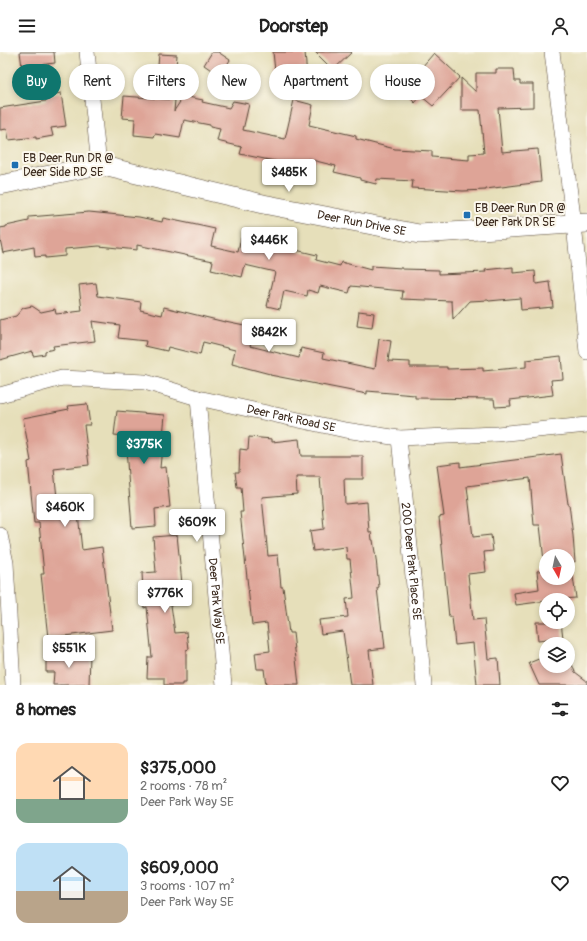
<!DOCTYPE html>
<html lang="en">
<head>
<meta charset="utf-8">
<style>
	body { margin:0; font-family:Pangolin,sans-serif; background:#f6f6f6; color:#222; height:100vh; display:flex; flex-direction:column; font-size:15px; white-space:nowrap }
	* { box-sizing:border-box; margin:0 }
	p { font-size:13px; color:#767676 }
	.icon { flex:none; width:22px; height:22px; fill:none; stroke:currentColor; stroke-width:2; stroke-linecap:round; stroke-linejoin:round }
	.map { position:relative; height:633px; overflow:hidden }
	.details { display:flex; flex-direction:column; background:#fff; flex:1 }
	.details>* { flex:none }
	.banner { position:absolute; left:12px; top:12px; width:563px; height:36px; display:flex; gap:8px }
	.needle { width:26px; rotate:171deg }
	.fabs { position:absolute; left:539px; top:497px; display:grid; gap:8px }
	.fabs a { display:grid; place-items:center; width:36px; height:36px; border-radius:50%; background:#fff; box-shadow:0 2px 6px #0003; font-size:20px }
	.price { position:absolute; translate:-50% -34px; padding:0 9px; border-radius:4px; background:#fff; color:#222; font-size:13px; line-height:26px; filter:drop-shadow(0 1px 2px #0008) }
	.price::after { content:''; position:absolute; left:50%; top:24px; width:12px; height:9px; margin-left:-6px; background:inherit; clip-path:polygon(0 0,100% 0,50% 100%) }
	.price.active { background:#0f766e; color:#fff }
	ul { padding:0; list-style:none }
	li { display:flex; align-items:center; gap:12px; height:100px; padding:0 16px }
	li span { display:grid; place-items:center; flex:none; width:112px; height:80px; border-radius:12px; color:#555 }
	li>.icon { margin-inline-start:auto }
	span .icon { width:48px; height:48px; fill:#fffc; stroke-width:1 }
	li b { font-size:17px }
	h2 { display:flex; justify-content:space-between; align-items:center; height:48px; padding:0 16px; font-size:17px }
	.tag { padding:0 14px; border-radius:18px; background:#fff; box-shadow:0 2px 6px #0003; font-size:14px; line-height:36px }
	.tag.active { background:#0f766e; color:#fff }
	header { display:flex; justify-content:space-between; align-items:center; height:52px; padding:0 16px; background:#fff; font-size:18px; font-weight:700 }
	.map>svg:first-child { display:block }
	.building { fill:#dea497; fill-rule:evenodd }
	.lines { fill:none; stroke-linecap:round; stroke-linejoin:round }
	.minor-casing { stroke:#554535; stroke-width:16 }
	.tertiary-casing { stroke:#554535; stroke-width:20 }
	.minor { stroke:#fff; stroke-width:15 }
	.tertiary { stroke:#fff; stroke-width:19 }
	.poi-dot { fill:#1f6fb2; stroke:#fbf7ec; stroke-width:1.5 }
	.labels { text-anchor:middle; stroke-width:4; stroke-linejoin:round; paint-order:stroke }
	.poi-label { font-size:12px; fill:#3b2a1e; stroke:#fbf7ec; text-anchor:start }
	.street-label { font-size:12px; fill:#3b2a1e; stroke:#fbf7ec }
</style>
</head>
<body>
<header><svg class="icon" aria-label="menu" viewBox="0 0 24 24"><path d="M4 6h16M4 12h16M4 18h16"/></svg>Doorstep<svg class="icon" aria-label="person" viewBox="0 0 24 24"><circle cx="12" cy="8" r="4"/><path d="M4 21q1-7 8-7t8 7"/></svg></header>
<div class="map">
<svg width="587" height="633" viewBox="0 0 587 633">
	<rect width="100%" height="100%" fill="#fbf7ec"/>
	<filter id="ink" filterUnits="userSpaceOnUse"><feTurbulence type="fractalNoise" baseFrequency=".025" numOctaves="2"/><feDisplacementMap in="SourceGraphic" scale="8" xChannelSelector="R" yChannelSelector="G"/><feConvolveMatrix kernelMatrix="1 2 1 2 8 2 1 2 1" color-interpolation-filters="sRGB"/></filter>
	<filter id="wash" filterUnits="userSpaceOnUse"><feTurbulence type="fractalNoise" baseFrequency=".012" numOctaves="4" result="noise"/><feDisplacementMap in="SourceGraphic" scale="16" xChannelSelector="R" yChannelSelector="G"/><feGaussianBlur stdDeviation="0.9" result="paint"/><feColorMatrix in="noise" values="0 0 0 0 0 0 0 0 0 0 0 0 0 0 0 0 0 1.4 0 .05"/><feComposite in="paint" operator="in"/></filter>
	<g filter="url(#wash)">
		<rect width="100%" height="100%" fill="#e6dfba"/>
		<g id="blocks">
			<path class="building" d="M20 0H54L55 11 22 15Z
				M212 0H218L230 8 220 24 204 13Z
				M273 0H305L307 25 276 29Z
				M315 0H352L333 18Z
				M434 1 460 25 433 54 421 44 415 51 402 38Z
				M159 2 177 3 176 15 158 14Z
				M496 17H514L515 29H520V32H533V55L498 56 502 100 538 97 541 130 486 137V138L463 139 412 136 413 129 377 127 376 132 360 128V126L334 120 336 114 308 107 306 117 284 112V111L240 102 242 95 217 89 220 77 210 75V73L184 68 180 86 155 82 154 85 134 83 135 67 122 66 124 44 175 48 174 59 189 36 188 45 203 48 202 50 229 56 233 49 249 52 243 78 285 87 294 48 313 53 309 73 356 84V87L395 97 432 99V105L469 108V102L484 101 480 58H461V26L476 40V21H496Z
				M61 41 66 74 51 76 53 84 36 87V85L9 88 7 77 0 78V56L46 49V44Z
				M89 160 139 165 162 170 163 166 192 172 215 177 211 194 238 200 241 186 269 194 270 192 317 203 316 208 340 214 341 210 371 218V214L402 216V217L439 218V222L486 220 485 218 513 215V221L535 219 536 232 550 230 553 255 521 258 520 246 489 249 488 248 470 249 453 268 452 249 402 247 403 239 351 234 349 241 320 234 318 241 308 238 307 244 284 239 280 257 267 254 275 220 245 213 242 225 211 218 213 209 137 193V198L99 194 65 197V204L45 206V204L35 205 34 195 3 201 0 187V176L6 175V174L29 169V165Z
				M96 231 98 244 141 250 140 258 162 263 164 255 225 270V269L254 275 250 294 299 306 301 296 324 301 323 306 375 317 379 287 391 289 388 309 410 310V315H447V317L483 316V319L526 315V308L561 304 563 327 551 328 553 343 510 348 511 354 495 355 494 347 415 346V343L367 339V342L270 323V322L232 312 235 298 203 290 200 303 168 295 167 299 145 294 146 289 118 286 120 273 92 269 95 289 53 294 54 297 45 299V302L33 304 32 299 0 308V268L16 264 23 256 32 254 41 260 55 257 56 262 82 259 79 233Z
				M359 259 374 261 372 276 357 274Z
				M87 352 90 373H84L89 413 54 417 57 446 76 444 82 498 102 495 112 578 48 586 41 522H44L39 471H34L28 410 31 409 23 366 69 357 68 354Z
				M117 359 165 363 160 416 166 415 170 455 155 457 156 474 132 476 125 384 114 383Z
				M249 385 272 387V390L299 387 301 404H363V427H344L345 452 367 450 369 480H371L372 488H373L376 507 379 535 377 536 382 579 383 578 385 596 369 598 373 633H350L343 579 321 582 319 568 348 565 346 547 354 546 350 507H347L346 495 313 499 310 479 324 477 320 425H296L297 442 262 445 268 504 278 503 281 535H283L289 581H293L299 633H266L264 617H257L255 601 270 599 267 571 252 573 240 460H243L241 435H237L235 420H239L240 397 248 398Z
				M561 402 568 452H569L573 484 575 510H571L576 546 546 548V549L516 553 514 541 539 537 537 519 545 518 540 473H534L530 426 467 434 473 485 491 483 493 499 484 500 486 520 468 522 473 568 484 567 488 607 498 606 500 633H477L473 591 455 593 452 565H449L439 465 444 464 437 413 460 410V415ZM546 504H568V526H546Z
				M177 483 184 551 171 553 175 581 187 580 189 597 186 598V631H182V633H164V626H147L148 605H152L147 555 144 556 142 521 156 520 153 485Z
				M536 570H561L563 586 538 589Z
				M46 602 90 603 89 633H53L54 620H46Z
				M546 604V614H568V611L571 610 575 620 587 629V633H539L529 611Z"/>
		</g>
	</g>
	<g filter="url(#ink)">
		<use href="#blocks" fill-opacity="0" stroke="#554535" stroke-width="1"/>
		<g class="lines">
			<g class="minor-casing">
				<g id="minor">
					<path d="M87 0 99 113"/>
					<path d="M552 0 574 173 587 300"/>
					<path id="s1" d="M0 343 62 326 145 330 198 346 345 378 399 386 497 382 587 373"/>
					<path id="s2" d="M198 346 224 633"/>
					<path id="s3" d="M399 386 424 633"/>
					<path d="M0 483 6 511 13 633"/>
				</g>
			</g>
			<g class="tertiary-casing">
				<g id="tertiary">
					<path id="s4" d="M0 133 99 113 263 152 419 182 587 171"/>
				</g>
			</g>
			<use href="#minor" class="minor"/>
			<use href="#tertiary" class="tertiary"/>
		</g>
	</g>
	<g class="poi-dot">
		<rect x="11" y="109" width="8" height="8" rx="2"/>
		<rect x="463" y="159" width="8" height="8" rx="2"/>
	</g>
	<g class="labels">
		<g class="poi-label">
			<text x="23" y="110">EB Deer Run DR @<tspan x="23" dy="14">Deer Side RD SE</tspan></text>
			<text x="475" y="160">EB Deer Run DR @<tspan x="475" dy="14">Deer Park DR SE</tspan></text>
		</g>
		<g class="street-label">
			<text dy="4" stroke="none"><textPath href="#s4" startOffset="370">Deer Run Drive SE</textPath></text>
			<text dy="4" stroke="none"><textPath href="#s1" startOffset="298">Deer Park Road SE</textPath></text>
			<text dy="4" stroke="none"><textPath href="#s3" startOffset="124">200 Deer Park Place SE</textPath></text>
			<text dy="4" stroke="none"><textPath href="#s2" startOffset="204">Deer Park Way SE</textPath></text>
		</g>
	</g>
</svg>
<div class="fabs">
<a><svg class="needle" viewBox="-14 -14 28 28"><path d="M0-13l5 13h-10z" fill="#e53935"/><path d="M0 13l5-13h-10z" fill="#767676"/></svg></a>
<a><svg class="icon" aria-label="locate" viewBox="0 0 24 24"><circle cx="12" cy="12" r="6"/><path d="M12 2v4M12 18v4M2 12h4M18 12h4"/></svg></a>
<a><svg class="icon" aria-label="layers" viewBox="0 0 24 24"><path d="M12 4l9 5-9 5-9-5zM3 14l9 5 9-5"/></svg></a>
</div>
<b class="price" style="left:289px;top:141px">$485K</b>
<b class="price" style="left:269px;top:209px">$446K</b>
<b class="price" style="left:269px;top:301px">$842K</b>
<b class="price active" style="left:144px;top:413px">$375K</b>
<b class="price" style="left:65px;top:476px">$460K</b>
<b class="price" style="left:197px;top:491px">$609K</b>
<b class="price" style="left:165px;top:562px">$776K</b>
<b class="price" style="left:69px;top:617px">$551K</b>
<div class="banner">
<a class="tag active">Buy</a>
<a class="tag">Rent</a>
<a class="tag">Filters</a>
<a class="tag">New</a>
<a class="tag">Apartment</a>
<a class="tag">House</a>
</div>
</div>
<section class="details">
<h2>8 homes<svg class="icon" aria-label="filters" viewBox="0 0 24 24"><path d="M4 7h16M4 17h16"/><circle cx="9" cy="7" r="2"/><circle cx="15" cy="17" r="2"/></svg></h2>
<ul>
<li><span style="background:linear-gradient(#ffd9b3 70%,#7fa58c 0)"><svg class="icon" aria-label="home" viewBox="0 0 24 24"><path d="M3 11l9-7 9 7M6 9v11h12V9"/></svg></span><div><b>$375,000</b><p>2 rooms · 78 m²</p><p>Deer Park Way SE</p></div><svg class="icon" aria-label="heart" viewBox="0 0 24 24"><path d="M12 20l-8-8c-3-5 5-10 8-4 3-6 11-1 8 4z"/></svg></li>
<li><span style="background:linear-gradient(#bfe0f5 60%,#b9a48a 0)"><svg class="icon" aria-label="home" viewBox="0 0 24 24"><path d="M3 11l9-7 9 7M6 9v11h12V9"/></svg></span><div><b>$609,000</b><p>3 rooms · 107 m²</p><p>Deer Park Way SE</p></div><svg class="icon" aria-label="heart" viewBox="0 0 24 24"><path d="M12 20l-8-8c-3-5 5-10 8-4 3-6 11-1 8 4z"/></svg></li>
</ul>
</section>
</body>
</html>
